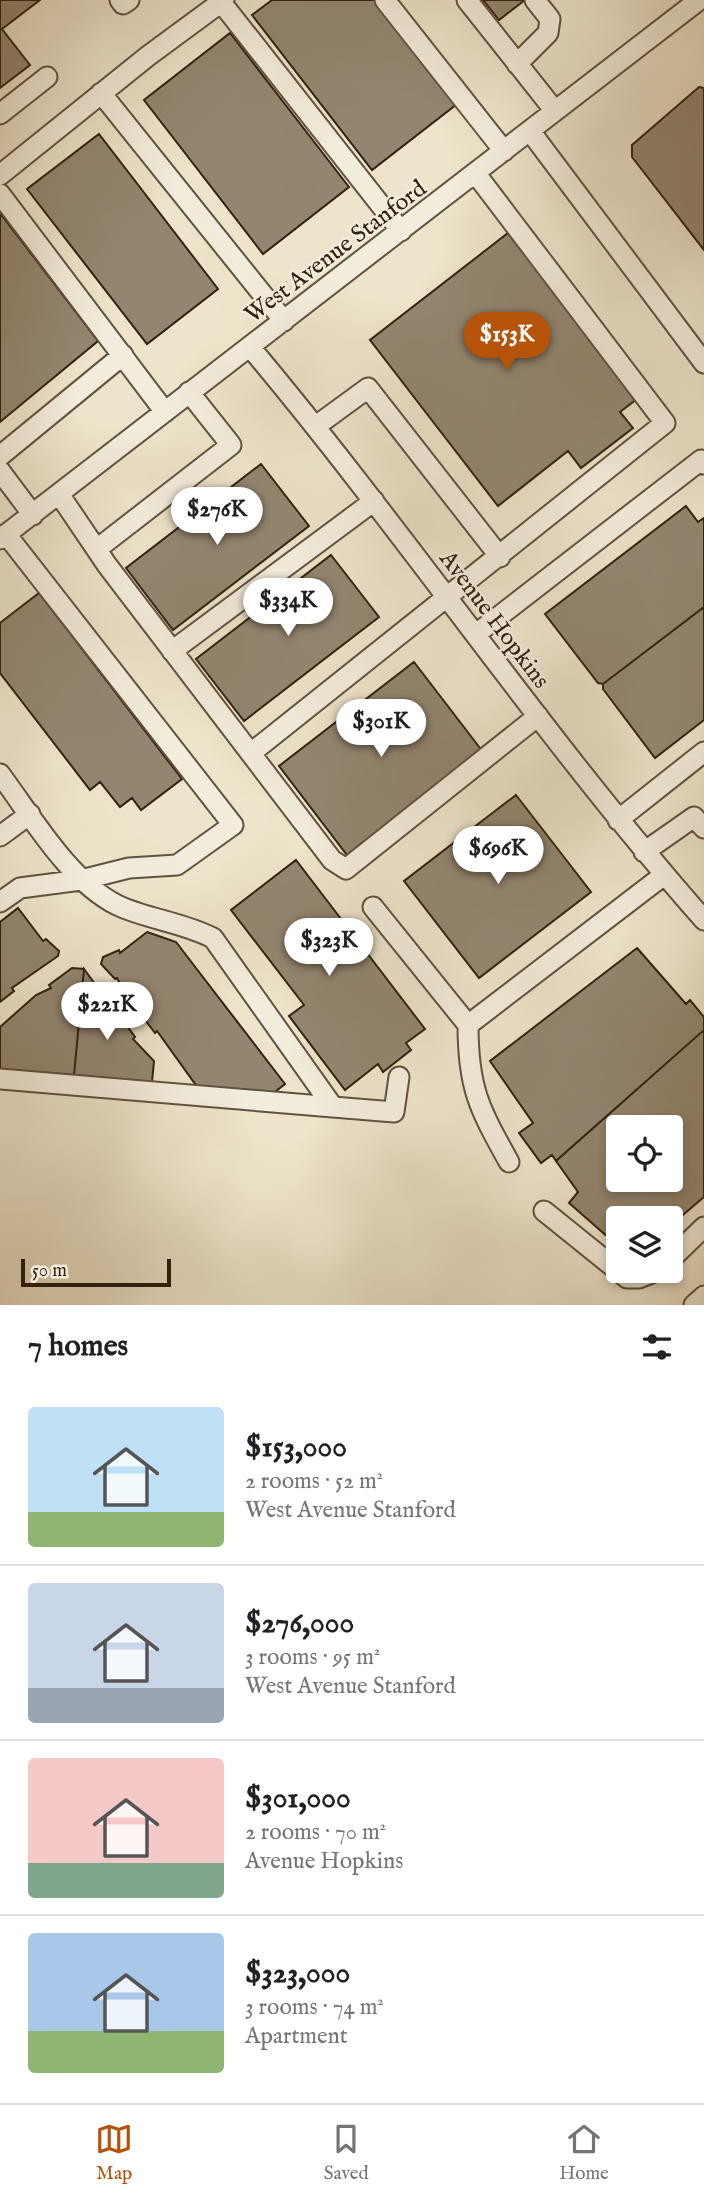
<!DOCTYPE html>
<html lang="en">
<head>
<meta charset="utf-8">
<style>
	body { margin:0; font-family:"IM FELL English",serif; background:#f2f2f2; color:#202124; height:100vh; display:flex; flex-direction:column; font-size:26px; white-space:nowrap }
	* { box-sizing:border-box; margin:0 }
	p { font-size:23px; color:#757577 }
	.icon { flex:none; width:38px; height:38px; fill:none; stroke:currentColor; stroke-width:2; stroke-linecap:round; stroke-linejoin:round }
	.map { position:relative; height:1305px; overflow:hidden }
	.panel { display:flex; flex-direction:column; background:#fff; flex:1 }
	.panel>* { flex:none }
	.fabs { position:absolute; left:606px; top:1115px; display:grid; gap:14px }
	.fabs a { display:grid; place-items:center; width:77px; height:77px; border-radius:7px; background:#fff; box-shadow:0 4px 10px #0003; font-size:35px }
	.scale { position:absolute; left:21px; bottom:18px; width:150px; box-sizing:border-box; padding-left:7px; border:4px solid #32210f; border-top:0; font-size:19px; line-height:24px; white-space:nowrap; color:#32210f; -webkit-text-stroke:5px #f3eddd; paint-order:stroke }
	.price { position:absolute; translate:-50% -60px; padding:0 16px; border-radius:24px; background:#fff; color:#222; font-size:23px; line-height:46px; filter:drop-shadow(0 2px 4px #0008) }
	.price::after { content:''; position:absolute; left:50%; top:42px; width:21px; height:16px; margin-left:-10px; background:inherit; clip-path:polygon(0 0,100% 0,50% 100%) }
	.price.selected { background:#b45309; color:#fff }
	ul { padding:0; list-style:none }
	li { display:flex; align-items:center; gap:21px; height:175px; padding:0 28px }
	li+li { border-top:2px solid #e0e0e0 }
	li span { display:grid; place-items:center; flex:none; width:196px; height:140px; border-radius:7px; color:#555 }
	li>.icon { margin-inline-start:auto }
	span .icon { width:84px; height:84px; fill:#fffc; stroke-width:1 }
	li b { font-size:30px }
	h2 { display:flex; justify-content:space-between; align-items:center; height:84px; padding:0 28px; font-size:30px }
	.dock { display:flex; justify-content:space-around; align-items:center; height:98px; border-top:2px solid #e0e0e0; background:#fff; font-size:19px; color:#757577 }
	.dock a { display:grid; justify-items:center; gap:4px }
	.dock .selected { color:#b45309 }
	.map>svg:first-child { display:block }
	.building { fill:#938671; stroke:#32210f; stroke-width:2; fill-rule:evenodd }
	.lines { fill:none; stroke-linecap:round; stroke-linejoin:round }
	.minor-casing { stroke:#61523e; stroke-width:23 }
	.minor { stroke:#f3eddd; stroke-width:19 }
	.labels { text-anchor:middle; stroke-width:5; stroke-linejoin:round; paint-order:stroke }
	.street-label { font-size:24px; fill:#32210f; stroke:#f3eddd }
</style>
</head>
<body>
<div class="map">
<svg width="704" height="1305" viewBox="0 0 704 1305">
	<rect width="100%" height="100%" fill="#ede4cb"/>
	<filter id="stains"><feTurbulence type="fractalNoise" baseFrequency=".00286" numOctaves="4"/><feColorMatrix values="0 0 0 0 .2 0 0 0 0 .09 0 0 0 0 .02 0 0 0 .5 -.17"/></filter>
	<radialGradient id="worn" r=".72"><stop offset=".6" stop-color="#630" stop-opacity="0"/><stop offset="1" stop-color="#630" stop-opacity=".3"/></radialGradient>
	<path class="building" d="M0 0H40L2 29 30 65 0 88Z
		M272 0H377L457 104 372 170 252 15Z
		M483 0H525L499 20Z
		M230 33 349 187 263 254 144 100Z
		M699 87 704 88V250L632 157V145Z
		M99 134 218 289 147 344 27 189Z
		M0 213 98 341 0 422Z
		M508 233 637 399 620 412 633 428 581 468 568 451 498 506 370 340Z
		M261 464 309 526 173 630 126 568Z
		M686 506 698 522 704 518V607L603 684 598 683 545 614Z
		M331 555 379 617 244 721 196 659Z
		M39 593 182 779 141 810 132 798 120 807 100 782 90 790 0 673V623Z
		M704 607V720L655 758 603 689V684Z
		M414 662 483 752 347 855 279 766Z
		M516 795 591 892 479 978 404 881Z
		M296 860 425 1029 406 1043 411 1050 383 1072 378 1064 345 1090 289 1016 304 1005 231 910Z
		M18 908 43 941 46 939 59 951 58 956 12 988 14 991 0 1002V922Z
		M147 932 176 942 285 1084 271 1095 198 1088 157 1031 155 1033 136 1008 139 1006 125 994 117 978 115 979 101 964 103 957 119 950 120 953Z
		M637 948 686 1004 690 1000 704 1017V1030L556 1161 552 1155 541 1163 519 1133 533 1123 490 1061Z
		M72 968 84 969 74 1075 0 1069V1027L36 995 51 988 49 985Z
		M84 969 100 991 98 993 109 1003 116 1017 119 1015 135 1037 133 1039 154 1061 152 1082 74 1075Z
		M704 1030V1197L670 1226V1218H618V1246L569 1203 578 1192 556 1161ZM618 1127H670V1180H618Z"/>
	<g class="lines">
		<g class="minor-casing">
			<path id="minor" d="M120 0 123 4 129 0
				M385 0 504 151
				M467 0 555 111
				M221 2 401 231
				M517 64 548 33 550 19 535 0
				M101 93 284 321
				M0 114 47 77
				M530 131 704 363
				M0 175 148 56 224 0
				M0 194 165 412
				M250 347C407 534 543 737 704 920
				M316 426 368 388 500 557
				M0 456 123 355
				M0 471 33 515
				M59 494 107 565 332 860 346 869 538 716
				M0 539 699 0
				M97 549 231 445 189 392
				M476 634 701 460 704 464
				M172 651 374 501
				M251 753 665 423 476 174
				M0 774C32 817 69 881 117 905 146 919 182 922 213 938L333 1107 394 1112 399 1077
				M618 820 704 752
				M0 836 30 814
				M644 852 694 817 704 828
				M0 902 20 888 81 880 129 868 177 865 233 825 6 534
				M373 907 468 1025 664 875
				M468 1025C468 1088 479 1108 509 1162
				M0 1079 333 1107
				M544 1211 627 1278H639L659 1270
				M670 1260 704 1227
				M694 1305 704 1296"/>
		</g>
		<use href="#minor" class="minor"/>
	</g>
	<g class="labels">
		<g class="street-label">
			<text transform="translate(335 251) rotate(-37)" y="8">West Avenue Stanford</text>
			<text transform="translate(495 619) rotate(53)" y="8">Avenue Hopkins</text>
		</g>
	</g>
	<rect width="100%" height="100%" filter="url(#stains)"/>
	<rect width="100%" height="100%" fill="url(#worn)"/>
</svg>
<div class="fabs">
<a><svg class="icon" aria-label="locate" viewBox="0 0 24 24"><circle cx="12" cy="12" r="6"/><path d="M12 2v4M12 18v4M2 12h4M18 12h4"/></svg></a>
<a><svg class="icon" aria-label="layers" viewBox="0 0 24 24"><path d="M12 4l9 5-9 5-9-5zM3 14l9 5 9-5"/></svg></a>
</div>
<div class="scale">50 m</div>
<b class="price selected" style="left:507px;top:372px">$153K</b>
<b class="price" style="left:217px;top:547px">$276K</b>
<b class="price" style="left:288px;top:638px">$334K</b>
<b class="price" style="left:381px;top:759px">$301K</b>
<b class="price" style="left:498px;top:886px">$696K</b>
<b class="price" style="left:329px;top:978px">$323K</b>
<b class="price" style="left:107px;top:1042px">$221K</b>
</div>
<section class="panel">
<h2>7 homes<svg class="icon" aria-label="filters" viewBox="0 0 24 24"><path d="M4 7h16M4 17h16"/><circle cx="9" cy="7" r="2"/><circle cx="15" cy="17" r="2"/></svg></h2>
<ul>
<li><span style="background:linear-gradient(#bfe0f5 75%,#8fb573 0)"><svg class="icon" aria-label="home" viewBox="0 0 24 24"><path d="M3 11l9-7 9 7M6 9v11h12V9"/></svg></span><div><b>$153,000</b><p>2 rooms · 52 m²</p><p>West Avenue Stanford</p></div></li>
<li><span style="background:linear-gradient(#c9d6e8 75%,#9aa5b1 0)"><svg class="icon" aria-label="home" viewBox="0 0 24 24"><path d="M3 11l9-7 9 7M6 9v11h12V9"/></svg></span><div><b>$276,000</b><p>3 rooms · 95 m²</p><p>West Avenue Stanford</p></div></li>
<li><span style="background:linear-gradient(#f6c9c9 75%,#7fa58c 0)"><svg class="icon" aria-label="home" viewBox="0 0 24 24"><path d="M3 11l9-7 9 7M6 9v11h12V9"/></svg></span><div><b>$301,000</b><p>2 rooms · 70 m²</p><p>Avenue Hopkins</p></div></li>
<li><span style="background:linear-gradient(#a9c7e8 70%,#8fb573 0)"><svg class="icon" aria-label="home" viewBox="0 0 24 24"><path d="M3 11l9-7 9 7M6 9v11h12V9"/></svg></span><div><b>$323,000</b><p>3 rooms · 74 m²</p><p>Apartment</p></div></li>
</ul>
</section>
<nav class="dock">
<a class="selected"><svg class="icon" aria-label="map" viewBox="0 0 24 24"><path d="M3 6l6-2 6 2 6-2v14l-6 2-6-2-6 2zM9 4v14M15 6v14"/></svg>Map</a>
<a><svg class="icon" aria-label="saved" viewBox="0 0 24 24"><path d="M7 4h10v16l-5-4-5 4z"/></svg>Saved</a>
<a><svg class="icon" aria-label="home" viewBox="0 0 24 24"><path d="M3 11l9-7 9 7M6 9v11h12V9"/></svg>Home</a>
</nav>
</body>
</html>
